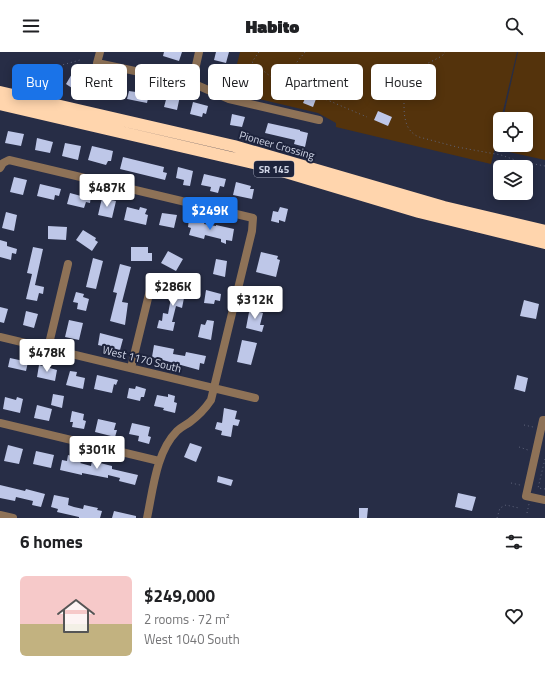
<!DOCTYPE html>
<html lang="en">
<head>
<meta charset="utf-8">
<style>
	body { margin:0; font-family:"Titillium Web",sans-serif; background:#f6f6f6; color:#202124; height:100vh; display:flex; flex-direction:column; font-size:15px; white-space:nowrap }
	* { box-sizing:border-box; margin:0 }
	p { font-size:13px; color:#757577 }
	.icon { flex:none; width:22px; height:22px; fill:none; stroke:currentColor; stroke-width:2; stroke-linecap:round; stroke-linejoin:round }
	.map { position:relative; height:466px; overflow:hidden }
	.details { display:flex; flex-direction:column; background:#fff; flex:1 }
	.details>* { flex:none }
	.top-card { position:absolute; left:12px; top:12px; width:521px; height:36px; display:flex; gap:8px }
	.buttons { position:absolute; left:493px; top:60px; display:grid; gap:8px }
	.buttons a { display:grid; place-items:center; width:40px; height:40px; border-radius:6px; background:#fff; box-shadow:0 2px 10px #0003; font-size:20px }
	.price { position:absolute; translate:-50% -34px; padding:0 9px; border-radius:4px; background:#fff; color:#222; font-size:13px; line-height:26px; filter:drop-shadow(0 1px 2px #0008) }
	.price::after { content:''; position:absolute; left:50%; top:24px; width:12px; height:9px; margin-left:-6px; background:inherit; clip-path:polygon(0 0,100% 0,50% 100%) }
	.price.active { background:#1a73e8; color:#fff }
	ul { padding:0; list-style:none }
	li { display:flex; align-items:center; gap:12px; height:100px; padding:0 20px }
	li+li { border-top:1px solid #e0e0e0 }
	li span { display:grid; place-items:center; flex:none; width:112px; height:80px; border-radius:6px; color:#555 }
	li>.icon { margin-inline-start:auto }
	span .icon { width:48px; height:48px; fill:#fffc; stroke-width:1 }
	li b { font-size:17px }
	h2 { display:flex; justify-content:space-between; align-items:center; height:48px; padding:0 20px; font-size:17px }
	.chip { padding:0 14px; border-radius:6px; background:#fff; box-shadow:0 2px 10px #0003; font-size:14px; line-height:36px }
	.chip.active { background:#1a73e8; color:#fff }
	header { display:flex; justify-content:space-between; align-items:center; height:52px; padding:0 20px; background:#fff; font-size:18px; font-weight:800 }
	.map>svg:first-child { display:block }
	.green { fill:#54330c }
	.building { fill:#bec7e8 }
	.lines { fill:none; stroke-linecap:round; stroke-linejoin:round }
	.path { stroke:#60657c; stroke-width:1; stroke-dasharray:1 3; stroke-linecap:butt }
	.minor { stroke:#8e7257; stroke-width:8 }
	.highway { stroke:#ffd5ad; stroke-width:12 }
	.labels { text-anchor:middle; stroke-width:4; stroke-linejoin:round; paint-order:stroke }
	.shield { fill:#1d233c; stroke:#9ca1b4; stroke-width:1 }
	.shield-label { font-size:10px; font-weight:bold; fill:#d2d7e8 }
	.street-label { font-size:11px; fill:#d2d7e8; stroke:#1d233c }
</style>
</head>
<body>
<header><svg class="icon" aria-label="menu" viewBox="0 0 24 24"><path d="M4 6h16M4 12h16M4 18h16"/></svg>Habito<svg class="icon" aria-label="search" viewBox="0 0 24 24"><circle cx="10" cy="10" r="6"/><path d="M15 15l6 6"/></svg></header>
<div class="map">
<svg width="545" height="466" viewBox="0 0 545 466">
	<rect width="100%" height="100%" fill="#272d46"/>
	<path class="green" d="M240 0H517L501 67H500V73L491 112 336 75V71L318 61 230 40Z
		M518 0H545V108L496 97 500 79V93H526V67H503Z"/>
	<path class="building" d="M164 0H182L179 9 163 4Z
		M216 0H229L226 11 214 8Z
		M73 20 87 29 82 35 79 33 75 38 66 32Z
		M314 26 320 29 312 45 316 47 313 55 303 51Z
		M99 27 120 31 116 46 96 39Z
		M143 36 150 37 147 51 127 47 129 39 136 40 137 37 142 38Z
		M173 42 180 44 177 58 164 55 167 44 172 45Z
		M193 50 208 54 206 62 203 61 202 65 190 62Z
		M378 59 392 65 388 74 374 68Z
		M232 62 245 65 242 75 230 73Z
		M268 71 300 78V79L308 81 305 95 294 92 295 88 265 81Z
		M8 79 24 82 21 94 5 91Z
		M37 86 53 90 50 101 35 98Z
		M65 91 81 94 78 108 62 104Z
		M92 94 113 99 111 109H108L106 113 88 108Z
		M123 105 164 115 163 120 167 121 165 128 120 117Z
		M178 115 193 119 190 134 183 133 184 128 176 126Z
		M204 122 226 127 224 135 220 134 218 141 210 139 211 135 201 133Z
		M14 125 27 128 23 143 10 140Z
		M236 130 251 134 250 137H254L252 147 233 143Z
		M40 132 61 137 59 144 55 143 54 148 37 144Z
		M70 141 81 144V141L91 144 90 151 86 150 84 156 67 152Z
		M102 146 116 149 112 166 98 163Z
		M127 155 139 158 140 155 147 157 145 162 148 163 146 173 124 168Z
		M280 155 288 157 285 170 279 168V171L271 169 273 159 278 160Z
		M6 160 17 163 14 179 2 176Z
		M162 161 177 163 174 176 159 173Z
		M189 167 205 170 204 172 216 174V173L234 177 232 189 226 188V192L221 190V187L205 183 204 187 189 183 191 176 188 175Z
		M48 174 67 175 66 188 48 187Z
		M83 178 96 186 95 188 98 190 92 199 76 188Z
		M0 188 7 190V194L17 197 16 202 12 201 11 208 0 205Z
		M33 195 43 197 35 233 44 235 43 242 39 241 37 249 26 247 32 222 27 221Z
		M131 195H148V201H152V209H131Z
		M168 199 183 207 176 219 161 211Z
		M261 200 278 204 277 207 280 208 276 225 256 220Z
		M93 206 103 209 96 237 86 235Z
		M216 207 227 209 225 225 213 222Z
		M120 212 131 215 122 250 128 251 125 273 110 269 117 241 113 240Z
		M177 229 187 231 182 256 176 254 172 270H175L173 279 157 276 159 268 162 269 163 261 168 262 171 246H174Z
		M206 238 221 242 220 249 215 248 214 252 204 251Z
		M76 240 84 242 83 245 89 247 86 259 77 257 78 251 73 250Z
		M524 248 539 252 536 267 520 264Z
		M0 255 8 257 4 271 0 270Z
		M250 255 257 257V259L263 261 260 273H264L262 280 246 276Z
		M26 259 38 262 34 276 23 273Z
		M69 268 83 271 79 288 65 285Z
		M207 268 214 269 211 288 198 285 201 272 205 273Z
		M100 281 123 287 120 298 98 293Z
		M242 288 257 291 251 313 237 310Z
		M154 293 174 297 173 302 185 304 186 300 206 304 204 312 200 311 199 318 152 305Z
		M10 306 28 310 26 319 8 315Z
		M39 313 57 318 55 329 37 325Z
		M70 319 77 320 76 324 85 326 83 337 66 333Z
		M97 323 118 328 116 333 114 332 112 341 94 337Z
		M517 323 528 326 525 340 514 337Z
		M136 334 146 337 144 345H141L140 349 127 346 129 336 135 337Z
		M53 342 64 344 62 356 51 353Z
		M168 342 175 344 174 350 177 351 175 361 163 358 164 356 154 354 157 343 168 345Z
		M5 345 16 348 17 345 23 347 20 361 3 357Z
		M37 353 52 357 49 369 34 366Z
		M224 356 237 359 235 367 240 368 238 374 233 373 231 385 221 383 222 379 215 377 217 370 222 371Z
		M72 359 84 362 83 368 86 369 84 377 72 375 73 370H70Z
		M98 367 116 371 114 378H117L115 385 95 380Z
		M132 371 150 375 148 384 151 385 149 392 138 389 139 384 129 382Z
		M190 391 202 395 196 410 184 405Z
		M8 393 23 397 19 412 4 409Z
		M36 399 54 403 51 416 33 412Z
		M68 403 76 405V408L81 410 80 411 91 414 92 409 112 414V417L138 423 135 433 119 429 120 426 108 423V426L82 421V423L60 418 62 408 67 409Z
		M218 424 233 428 231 434 217 430Z
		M0 433 25 439 26 437 45 442 41 455 32 453 33 449 16 445 15 449 0 446Z
		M458 441 476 445 472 459 455 455Z
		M54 443 69 446 68 453 74 455 83 457 84 453 98 456 97 458 102 459 100 466H79V465L57 460 58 457 51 455Z
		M359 456H368L367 466H359Z
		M114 459 136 464V466H112Z"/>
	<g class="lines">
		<path class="path" d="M259 0 252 10 279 31
			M305 0 278 34 296 47 320 17
			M40 19 80 8
			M384 28 403 24 442 4 445 0
			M304 38 367 65
			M315 42 323 23
			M404 51C404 65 405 79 419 85L457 95 501 103 518 109 545 114
			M524 373 533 375
			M519 395 528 398
			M545 407 538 436 545 437
			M511 431 520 433
			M527 461 529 452
			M497 466 500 456 506 453 519 456"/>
		<path class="minor" d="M100 0 97 11 192 31 229 47 319 68
			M192 31 199 0
			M0 116 3 111 9 108 253 166 252 179 211 348C205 357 198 364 190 370 186 373 181 375 177 379 156 400 153 438 147 466
			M0 285 255 346
			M48 296 68 212
			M131 316 151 234
			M545 368H543L526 444 545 448
			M0 371 159 409
			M0 463 13 466"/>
		<path class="highway" d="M0 40 234 94 444 155 545 179
			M0 52 262 113 419 160 545 191"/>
	</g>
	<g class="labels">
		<rect class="shield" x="254" y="109" width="40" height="16" rx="3"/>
		<g class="shield-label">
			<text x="274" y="121">SR 145</text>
		</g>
		<g class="street-label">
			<text transform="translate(277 93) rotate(16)" y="4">Pioneer Crossing</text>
			<text transform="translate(142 307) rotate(14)" y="4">West 1170 South</text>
		</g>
	</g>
</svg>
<div class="buttons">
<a><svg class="icon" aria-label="locate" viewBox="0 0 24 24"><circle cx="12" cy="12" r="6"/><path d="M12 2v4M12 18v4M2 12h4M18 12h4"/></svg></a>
<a><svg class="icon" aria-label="layers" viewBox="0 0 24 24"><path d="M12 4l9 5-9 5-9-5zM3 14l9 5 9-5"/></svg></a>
</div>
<b class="price" style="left:107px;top:156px">$487K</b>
<b class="price active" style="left:210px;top:179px">$249K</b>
<b class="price" style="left:173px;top:255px">$286K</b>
<b class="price" style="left:255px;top:268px">$312K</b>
<b class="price" style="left:47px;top:321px">$478K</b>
<b class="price" style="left:97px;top:418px">$301K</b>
<div class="top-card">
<a class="chip active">Buy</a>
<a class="chip">Rent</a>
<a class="chip">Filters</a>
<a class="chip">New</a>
<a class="chip">Apartment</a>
<a class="chip">House</a>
</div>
</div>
<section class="details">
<h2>6 homes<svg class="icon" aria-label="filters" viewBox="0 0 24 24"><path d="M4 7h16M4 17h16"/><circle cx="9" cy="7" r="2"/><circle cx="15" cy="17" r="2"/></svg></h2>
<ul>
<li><span style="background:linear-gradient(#f6c9c9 60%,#c2b280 0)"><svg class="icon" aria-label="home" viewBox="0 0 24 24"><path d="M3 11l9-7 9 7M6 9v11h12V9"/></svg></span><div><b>$249,000</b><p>2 rooms · 72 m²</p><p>West 1040 South</p></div><svg class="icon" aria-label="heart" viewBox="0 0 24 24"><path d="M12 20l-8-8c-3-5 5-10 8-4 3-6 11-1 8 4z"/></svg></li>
</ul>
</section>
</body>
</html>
